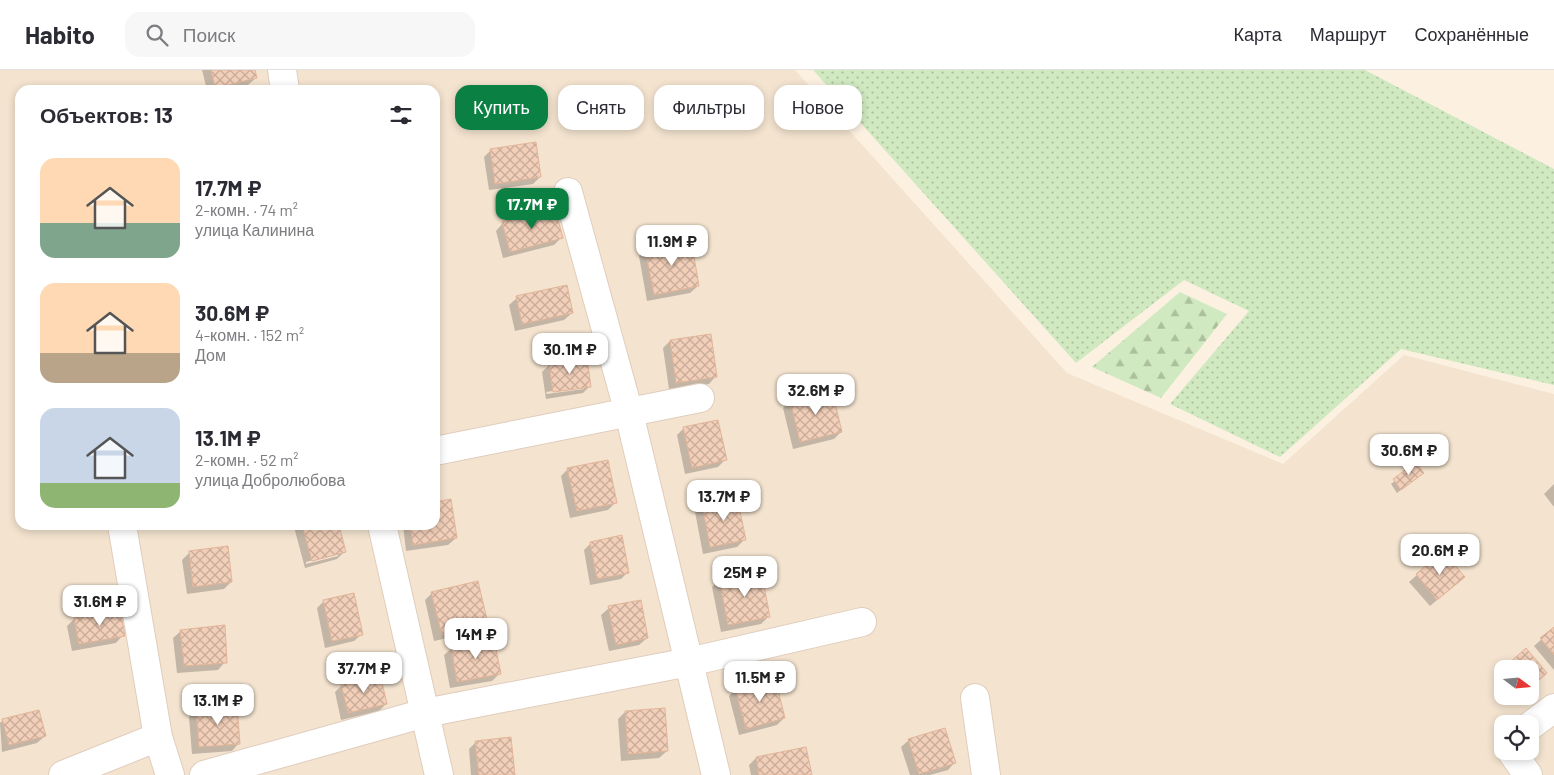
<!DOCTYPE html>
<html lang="ru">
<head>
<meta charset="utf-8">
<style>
	body { margin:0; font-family:Barlow,sans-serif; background:#f7f7f7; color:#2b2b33; height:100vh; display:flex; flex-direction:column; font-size:19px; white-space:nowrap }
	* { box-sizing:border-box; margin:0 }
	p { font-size:16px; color:#7c7c81 }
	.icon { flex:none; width:28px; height:28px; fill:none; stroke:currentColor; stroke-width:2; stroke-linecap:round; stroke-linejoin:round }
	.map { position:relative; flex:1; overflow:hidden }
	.details { position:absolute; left:15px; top:15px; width:425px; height:445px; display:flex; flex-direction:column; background:#fff; border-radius:15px; box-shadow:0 2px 8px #0003 }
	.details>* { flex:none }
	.top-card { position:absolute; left:455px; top:15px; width:475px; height:45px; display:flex; gap:10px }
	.needle { width:32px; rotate:106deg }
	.tools { position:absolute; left:1494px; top:590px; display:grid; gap:10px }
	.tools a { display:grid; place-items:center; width:45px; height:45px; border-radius:10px; background:#fff; box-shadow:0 2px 8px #0003; font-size:25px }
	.price { position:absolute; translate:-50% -42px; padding:0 11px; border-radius:10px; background:#fff; color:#222; font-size:16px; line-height:32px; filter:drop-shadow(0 1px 2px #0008) }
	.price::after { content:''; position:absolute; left:50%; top:30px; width:15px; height:11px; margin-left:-8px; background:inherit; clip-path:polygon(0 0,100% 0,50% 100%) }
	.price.on { background:#0b8043; color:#fff }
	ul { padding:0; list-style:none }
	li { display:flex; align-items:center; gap:15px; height:125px; padding:0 25px }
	li span { display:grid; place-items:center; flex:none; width:140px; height:100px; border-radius:15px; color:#555 }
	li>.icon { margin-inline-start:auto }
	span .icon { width:60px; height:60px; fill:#fffc; stroke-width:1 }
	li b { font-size:21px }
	h2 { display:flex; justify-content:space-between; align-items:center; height:60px; padding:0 25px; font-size:21px }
	.tag { padding:0 18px; border-radius:15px; background:#fff; box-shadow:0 2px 8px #0003; font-size:18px; line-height:45px }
	.tag.on { background:#0b8043; color:#fff }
	header { display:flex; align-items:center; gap:30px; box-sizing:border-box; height:70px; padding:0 25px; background:#fff; border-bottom:1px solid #e1e1e2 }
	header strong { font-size:24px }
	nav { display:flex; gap:28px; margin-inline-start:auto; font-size:18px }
	.search { width:350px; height:45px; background:#f7f7f7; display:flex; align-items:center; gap:12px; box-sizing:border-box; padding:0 18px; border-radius:15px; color:#7c7c81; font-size:19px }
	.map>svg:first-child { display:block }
	.residential { fill:#f3e3cf; fill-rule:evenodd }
	.forest { fill:url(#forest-firs) }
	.park { fill:url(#park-dots) }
	.shadow { fill:#0003; fill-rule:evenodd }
	.building { fill:url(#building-cross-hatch); stroke:#e3b599 }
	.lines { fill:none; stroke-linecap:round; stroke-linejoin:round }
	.minor-casing { stroke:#e0cdbd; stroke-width:30 }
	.minor { stroke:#fff; stroke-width:28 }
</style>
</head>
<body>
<header>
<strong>Habito</strong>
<div class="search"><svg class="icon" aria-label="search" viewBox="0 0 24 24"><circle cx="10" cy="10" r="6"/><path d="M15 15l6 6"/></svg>Поиск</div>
<nav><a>Карта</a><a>Маршрут</a><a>Сохранённые</a></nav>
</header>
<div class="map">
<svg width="1554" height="705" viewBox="0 0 1554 705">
	<defs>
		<pattern id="forest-firs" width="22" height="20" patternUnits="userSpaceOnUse" patternTransform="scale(1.25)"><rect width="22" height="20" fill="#d0e9c0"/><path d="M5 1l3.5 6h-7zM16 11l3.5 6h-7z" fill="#adc09e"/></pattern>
		<pattern id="park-dots" width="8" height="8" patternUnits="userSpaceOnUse" patternTransform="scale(1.25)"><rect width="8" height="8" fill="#d0e9c0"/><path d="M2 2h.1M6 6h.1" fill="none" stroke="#adc09e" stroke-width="1.8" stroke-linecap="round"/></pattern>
		<pattern id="building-cross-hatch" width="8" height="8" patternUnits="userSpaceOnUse" patternTransform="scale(1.25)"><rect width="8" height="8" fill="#f1cfb9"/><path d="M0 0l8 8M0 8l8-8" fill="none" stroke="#c8ab98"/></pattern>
	</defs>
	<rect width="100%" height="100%" fill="#fcf1e1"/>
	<path class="residential" d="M0 0H795L1067 303 1283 394 1404 285 1554 324V705H0ZM20 20H435V455H20ZM1502 599H1530V626H1502ZM1502 654H1530V681H1502Z"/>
	<path class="forest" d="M1180 222 1227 244 1161 328 1092 297Z"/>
	<path class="park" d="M813 0H1365L1554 99V315L1401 279 1280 387 1170 334 1249 241 1184 210 1076 293Z"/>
	<path class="shadow" d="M202 0H254L256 8 248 15 227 20H207Z
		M491 80 540 107 533 114 489 120 484 87Z
		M503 153 561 168 554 175 503 188 496 161Z
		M646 179 698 216 690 223 647 231 639 186Z
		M517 228 572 243 564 250 515 261 509 235Z
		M670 271 716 306 709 314 669 319 663 278Z
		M586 290 590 316 583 323 546 329 542 302 549 295ZM584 316V319L547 324 546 322Z
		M831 321 841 362 834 369 793 379 783 338 790 331Z
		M684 358 725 390 718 397 685 404 677 365Z
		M1416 394 1419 406 1397 423 1391 414Z
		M568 399 615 433 608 440 570 448 561 406Z
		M1554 414V437L1544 424Z
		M435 433 456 468 448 475 406 481 403 455H435Z
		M702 435 744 470 737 477 703 484 695 442Z
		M296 455H337L344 482 337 489 305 498 294 457ZM338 483V486L306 494V492Z
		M591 473 628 502 621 509 590 515 584 480Z
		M1443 482 1456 514 1430 536 1409 512Z
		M189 483 231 512 224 519 187 524 182 490Z
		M719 510 769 546 761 554 721 562 712 517Z
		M432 523 487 554 479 561 434 571 425 530Z
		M324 531 362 564 354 571 325 578 317 538Z
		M609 538 647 568 639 575 609 581 601 545Z
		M74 549 123 565 116 573 72 581 67 556Z
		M1554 558V600L1534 576Z
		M181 561 225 592 218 600 177 603 173 568Z
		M452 578 499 604 492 611 450 618 444 585Z
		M1502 600V618L1494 608Z
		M342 615 386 634 379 641 341 650 335 622Z
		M736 619 784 648 777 655 739 665 729 626Z
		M1509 626H1520L1514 631Z
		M196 640 239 673 232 681 192 684 189 647Z
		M625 642 667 681 659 688 621 691 618 649Z
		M3 650 45 666 37 673 2 682 0 653Z
		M909 670 955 692 948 700 930 705H910L901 677Z
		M476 672 514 705H471L469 679Z
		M756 688 811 705H751L749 695Z"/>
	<path class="building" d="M211 0H255L257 8 215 18Z
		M536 72 541 107 495 114 490 79Z
		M555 139 563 168 510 182 502 152Z
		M691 169 699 216 654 225 645 178Z
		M567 215 573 243 522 254 516 226Z
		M711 264 717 307 676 313 670 270Z
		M587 288 591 317 553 322 549 294Z
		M832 320 842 362 800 372 790 330Z
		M718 350 727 390 692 398 683 357Z
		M608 390 617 433 577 441 567 398Z
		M1416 392 1424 403 1401 420 1393 409Z
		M737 427 746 470 710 477 702 434Z
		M451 429 457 468 413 475 410 455H435V432Z
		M302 455H339L346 482 312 491Z
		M622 465 629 503 597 509 590 472Z
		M228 476 232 512 193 517 189 481Z
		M1443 481 1465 507 1437 530 1416 504Z
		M761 500 770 547 728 555 719 509Z
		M478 511 488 554 442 565 431 522Z
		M354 523 363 565 332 571 323 530Z
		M641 530 648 568 616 575 608 536Z
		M120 539 125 566 79 574 74 548Z
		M225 555 227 593 184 596 180 560Z
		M1554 557V585L1540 568Z
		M494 569 501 604 457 612 451 576Z
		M1526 578 1547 603 1530 618V599H1502V602L1501 600Z
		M380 604 387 634 348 643 341 614Z
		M775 608 785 648 746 659 735 618Z
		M237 635 240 674 199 677 196 639Z
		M665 638 668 681 628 684 625 641Z
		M39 640 46 666 9 675 2 649Z
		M945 658 956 693 919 704 908 669Z
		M511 667 515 705H479L475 671Z
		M806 677 812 705H759L756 687Z"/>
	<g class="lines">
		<g class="minor-casing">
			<path id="minor" d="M282 0 285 20
				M568 122 629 343 716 705
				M435 381 700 328
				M122 455 158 667 170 705
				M382 455 439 705
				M975 628 986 705
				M1530 656 1554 638
				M1511 681 1528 705
				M63 705 158 667
				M204 705 425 643 689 592 862 552"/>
		</g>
		<use href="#minor" class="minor"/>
	</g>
</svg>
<div class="tools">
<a><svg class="needle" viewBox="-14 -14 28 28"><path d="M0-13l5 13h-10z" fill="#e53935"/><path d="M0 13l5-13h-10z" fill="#7c7c81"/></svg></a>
<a><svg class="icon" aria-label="locate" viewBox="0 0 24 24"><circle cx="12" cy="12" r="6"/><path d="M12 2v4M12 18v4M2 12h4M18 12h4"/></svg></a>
</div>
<b class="price on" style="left:532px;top:160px">17.7M ₽</b>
<b class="price" style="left:672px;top:197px">11.9M ₽</b>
<b class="price" style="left:570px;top:305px">30.1M ₽</b>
<b class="price" style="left:816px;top:346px">32.6M ₽</b>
<b class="price" style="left:1409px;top:406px">30.6M ₽</b>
<b class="price" style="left:724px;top:452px">13.7M ₽</b>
<b class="price" style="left:1440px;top:506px">20.6M ₽</b>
<b class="price" style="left:745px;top:528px">25M ₽</b>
<b class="price" style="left:100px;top:557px">31.6M ₽</b>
<b class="price" style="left:476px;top:590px">14M ₽</b>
<b class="price" style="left:364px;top:624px">37.7M ₽</b>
<b class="price" style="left:760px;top:633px">11.5M ₽</b>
<b class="price" style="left:218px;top:656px">13.1M ₽</b>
<div class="top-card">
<a class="tag on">Купить</a>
<a class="tag">Снять</a>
<a class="tag">Фильтры</a>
<a class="tag">Новое</a>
</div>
<section class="details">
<h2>Объектов: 13<svg class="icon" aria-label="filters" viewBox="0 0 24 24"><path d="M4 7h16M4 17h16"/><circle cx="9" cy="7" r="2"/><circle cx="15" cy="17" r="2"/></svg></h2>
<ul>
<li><span style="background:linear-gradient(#ffd9b3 65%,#7fa58c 0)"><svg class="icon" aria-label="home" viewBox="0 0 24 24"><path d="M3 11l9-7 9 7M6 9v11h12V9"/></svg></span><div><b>17.7M ₽</b><p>2-комн. · 74 m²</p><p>улица Калинина</p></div></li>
<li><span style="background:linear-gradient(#ffd9b3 70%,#b9a48a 0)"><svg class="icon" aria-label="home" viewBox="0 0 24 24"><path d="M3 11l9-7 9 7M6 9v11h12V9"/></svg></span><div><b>30.6M ₽</b><p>4-комн. · 152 m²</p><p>Дом</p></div></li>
<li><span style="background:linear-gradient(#c9d6e8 75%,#8fb573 0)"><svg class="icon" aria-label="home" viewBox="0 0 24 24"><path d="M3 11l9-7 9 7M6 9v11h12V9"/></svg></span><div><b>13.1M ₽</b><p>2-комн. · 52 m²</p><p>улица Добролюбова</p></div></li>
</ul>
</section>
</div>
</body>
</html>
